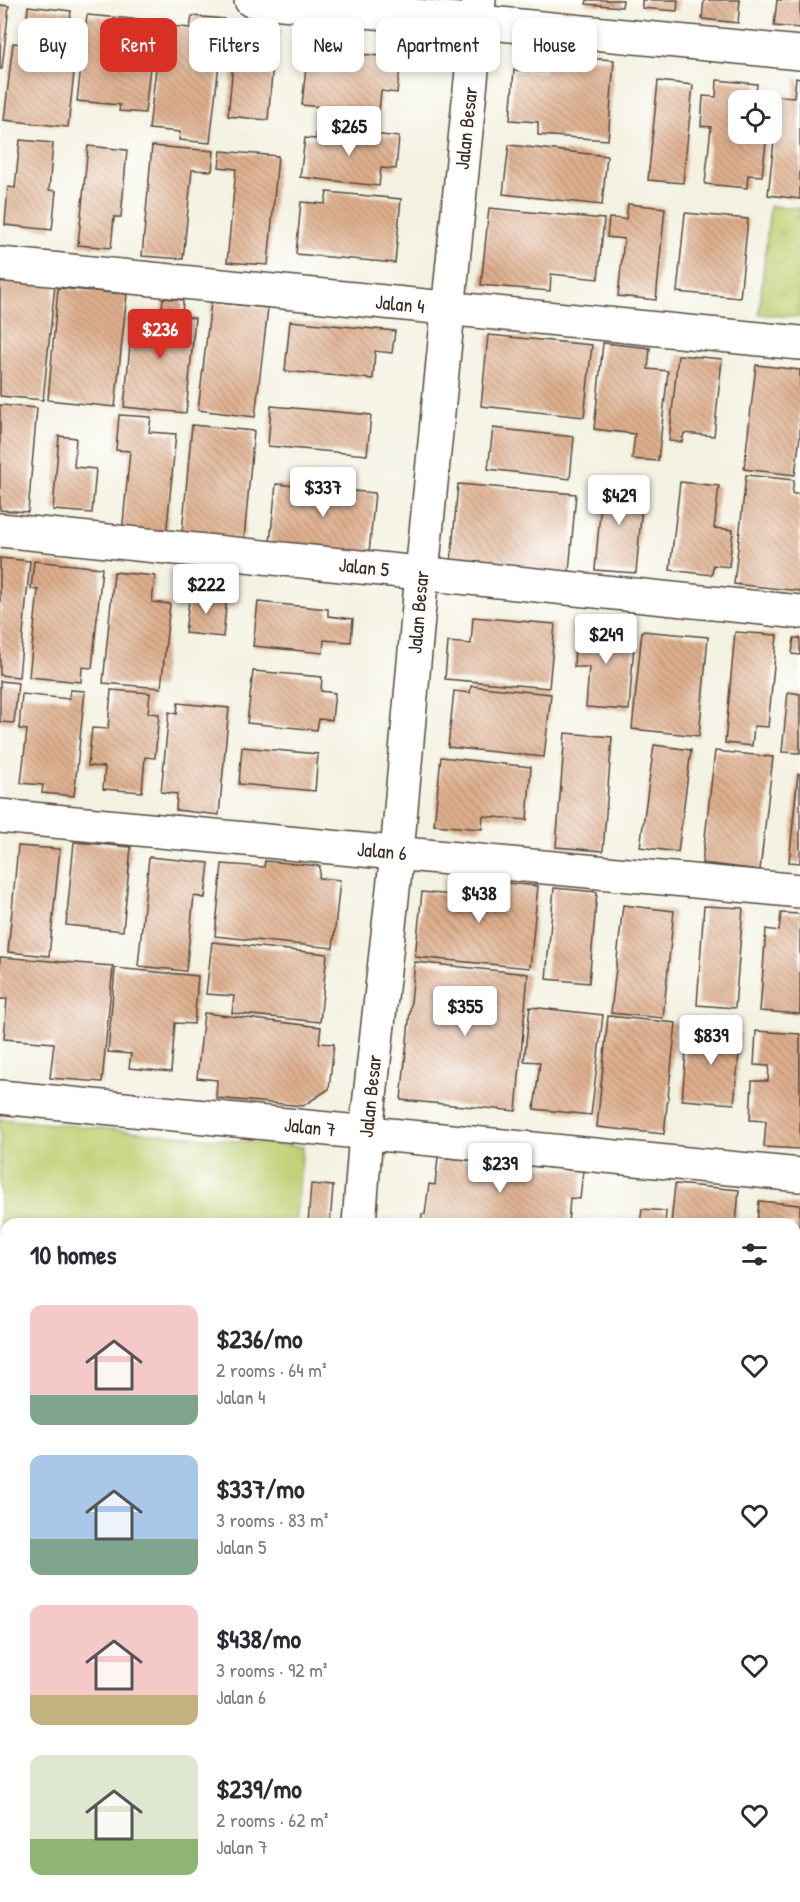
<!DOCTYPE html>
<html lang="en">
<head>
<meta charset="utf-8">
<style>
	body { margin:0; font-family:"Patrick Hand",sans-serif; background:#f2f2f3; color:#2b2b33; height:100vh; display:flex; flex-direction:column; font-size:22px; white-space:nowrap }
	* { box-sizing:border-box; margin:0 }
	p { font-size:20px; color:#7c7c81 }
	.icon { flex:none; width:33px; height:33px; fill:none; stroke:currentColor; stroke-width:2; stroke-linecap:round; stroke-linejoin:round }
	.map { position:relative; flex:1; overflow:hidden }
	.side { position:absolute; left:0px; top:1218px; width:801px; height:684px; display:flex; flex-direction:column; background:#fff; border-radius:18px 18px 0 0; box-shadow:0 3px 9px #0003 }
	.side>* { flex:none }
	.hud { position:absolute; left:18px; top:18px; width:765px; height:54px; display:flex; gap:12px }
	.fabs { position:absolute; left:728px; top:90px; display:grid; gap:12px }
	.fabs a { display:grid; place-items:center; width:54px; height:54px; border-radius:12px; background:#fff; box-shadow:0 3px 9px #0003; font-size:30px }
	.price { position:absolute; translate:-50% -51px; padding:0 14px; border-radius:6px; background:#fff; color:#222; font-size:20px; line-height:39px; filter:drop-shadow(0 2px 3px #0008) }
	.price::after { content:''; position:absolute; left:50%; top:36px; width:18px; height:14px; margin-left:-9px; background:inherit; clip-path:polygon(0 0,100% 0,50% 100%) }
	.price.current { background:#d93025; color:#fff }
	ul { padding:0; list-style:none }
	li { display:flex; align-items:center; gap:18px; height:150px; padding:0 30px }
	li span { display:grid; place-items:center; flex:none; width:168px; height:120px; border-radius:12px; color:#555 }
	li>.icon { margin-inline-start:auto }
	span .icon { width:72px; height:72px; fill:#fffc; stroke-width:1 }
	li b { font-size:26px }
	h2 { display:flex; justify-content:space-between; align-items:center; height:72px; padding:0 30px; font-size:26px }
	.chip { padding:0 21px; border-radius:12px; background:#fff; box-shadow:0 3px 9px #0003; font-size:21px; line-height:54px }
	.chip.current { background:#d93025; color:#fff }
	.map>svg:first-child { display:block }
	.grass { fill:url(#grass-tufts); stroke:#7d7c48; stroke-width:1.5 }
	.pitch { fill:#bfce71; stroke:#7d7c48; stroke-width:1.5 }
	.building { fill:url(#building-back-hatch) }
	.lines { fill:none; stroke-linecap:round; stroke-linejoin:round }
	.minor-casing { stroke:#57483b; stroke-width:36 }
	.secondary-casing { stroke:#57483b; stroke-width:36 }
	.minor { stroke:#fff; stroke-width:33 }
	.secondary { stroke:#fff; stroke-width:33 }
	.labels { text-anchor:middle; stroke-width:5; stroke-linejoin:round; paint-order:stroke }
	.street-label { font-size:20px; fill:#3b2a1e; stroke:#fff }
</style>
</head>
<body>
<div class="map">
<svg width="800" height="1902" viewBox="0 0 800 1902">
	<defs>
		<pattern id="grass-tufts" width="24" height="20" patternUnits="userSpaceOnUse" patternTransform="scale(1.5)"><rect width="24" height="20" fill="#bfce71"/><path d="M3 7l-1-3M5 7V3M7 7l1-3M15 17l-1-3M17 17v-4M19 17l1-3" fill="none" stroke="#a5b161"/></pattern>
		<pattern id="building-back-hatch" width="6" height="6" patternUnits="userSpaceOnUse" patternTransform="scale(1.5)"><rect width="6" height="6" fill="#deaf8d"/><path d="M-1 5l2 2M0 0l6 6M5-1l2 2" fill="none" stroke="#b58f73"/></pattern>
	</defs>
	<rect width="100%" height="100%" fill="#fff"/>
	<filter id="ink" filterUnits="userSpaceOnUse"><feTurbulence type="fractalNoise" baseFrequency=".0167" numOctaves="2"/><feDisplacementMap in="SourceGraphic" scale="12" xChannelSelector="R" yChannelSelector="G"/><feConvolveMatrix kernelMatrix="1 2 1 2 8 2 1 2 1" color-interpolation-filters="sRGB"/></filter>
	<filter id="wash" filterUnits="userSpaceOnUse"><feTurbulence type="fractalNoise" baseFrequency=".008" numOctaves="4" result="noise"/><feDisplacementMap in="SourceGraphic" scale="24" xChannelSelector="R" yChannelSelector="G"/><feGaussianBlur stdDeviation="1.35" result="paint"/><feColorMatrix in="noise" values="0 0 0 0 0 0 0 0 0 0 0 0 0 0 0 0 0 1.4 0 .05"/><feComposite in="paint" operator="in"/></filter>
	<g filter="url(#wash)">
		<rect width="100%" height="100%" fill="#f3f1e0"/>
		<path class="grass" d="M770 206 800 208V317L759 314Z"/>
		<path class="pitch" d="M0 1119 303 1147 295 1224H6V1455H0Z"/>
		<g id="blocks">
			<path class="building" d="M587 0H623L622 7 586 4Z
				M642 0H678L677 11 642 8Z
				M704 0H740L738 23 702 19Z
				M777 0H800V28L774 26Z
				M0 5 9 6 2 69H0Z
				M28 6 71 11 67 44 77 45 68 127 4 120 13 43 25 44Z
				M87 15 155 21 145 113 119 111 120 105 77 101Z
				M192 16 224 19 210 143 179 140 180 132 149 129 161 25 190 28Z
				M237 24 276 28 268 120 228 116Z
				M308 49 401 58 397 93 381 91 379 113 302 105Z
				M546 55 614 60 608 140 538 135V122L510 120 514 70 544 72Z
				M796 78 800 79V199L768 195 779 96 794 97Z
				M717 80 757 84 755 100H738V134H767L762 176 748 175 747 188 705 184 711 127 701 126 703 96 716 97Z
				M658 81 693 85 683 183 648 180Z
				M317 128 399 137 396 169 381 168 379 186 300 177 305 138 316 139Z
				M20 140 53 143 49 190 56 191 52 230 5 225 8 187 15 188Z
				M509 145 607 156 602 205 503 194Z
				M88 146 127 150 121 217H114L111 248 78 245Z
				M152 146 214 151 212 171 192 170 183 259 142 256Z
				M221 151 278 156 268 265 227 262 236 169 219 167Z
				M327 192 401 199 395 263 296 254 301 202 325 204Z
				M628 204 665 208 656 300 618 296 624 239 607 237 609 218 626 219Z
				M489 208 604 219 598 279 551 274 550 291 481 285Z
				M685 213 748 219 740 298 677 292Z
				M0 279 55 285 43 400 0 396Z
				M58 288 127 294 115 407 48 400Z
				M163 298 183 300 182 316 195 318 186 413 124 407 133 314 161 316Z
				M211 302 268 308 255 417 198 410Z
				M290 321 395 331 392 353 375 351 373 379 285 371Z
				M488 335 592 345 584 417 481 406Z
				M603 343 650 348 648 369 668 371 658 461 632 459 635 434 594 429Z
				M678 355 722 359 714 436 684 433 682 442 669 441Z
				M756 365 800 370V436L795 475 744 469Z
				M0 405 37 408 28 512 0 510Z
				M271 406 371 415 367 455 268 446Z
				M119 415 151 417 149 432 176 434 166 537 122 533 130 451 116 450Z
				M192 425 254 431 244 539 182 533Z
				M493 428 574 437 570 479 488 469Z
				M59 436 76 438 74 467 96 469 92 513 53 510Z
				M746 475 794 480 792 494H800V591L734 584Z
				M603 479 644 483 636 573 595 570Z
				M680 482 719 486 714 528 733 530 729 567 713 565 712 575 670 570Z
				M276 484 375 493 369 553 270 543Z
				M458 484 576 494 569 572 451 562Z
				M0 558 30 561 19 677 0 675Z
				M34 561 102 568 92 668 82 667 81 682 29 677 38 590 31 589Z
				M114 572 155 576 152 602 170 604 161 688 103 683Z
				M190 593 227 596 223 637 185 633Z
				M258 602 328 609V616L353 619 351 642 324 640 323 653 253 646Z
				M473 617 555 624 549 688 445 679 448 642 471 644Z
				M576 626 635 631 629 710 586 707 589 667H574Z
				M642 631 708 637 699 736 632 729Z
				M735 632 777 635 768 727 754 726 752 746 725 743Z
				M794 638H800V655L792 654Z
				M253 671 322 677 321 691 335 693 332 720 319 719 317 730 247 723Z
				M0 681 18 683 14 723 0 722Z
				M471 686 551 694 544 757 448 747 454 691 470 693Z
				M70 690 85 691 74 796 42 793 43 785 21 783 27 730 19 729 22 694 69 699Z
				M111 690 150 693 148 713 159 714 155 758 145 757 142 792 103 789 105 767 88 766 92 728 108 729Z
				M788 692 800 694V753L782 752Z
				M178 703 229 708 219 815 176 810 177 794 161 792 169 712 177 714Z
				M565 733 612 737 603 851 556 847Z
				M654 745 691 750 678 852 640 847Z
				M242 747 318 754 315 791 239 784Z
				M715 751 773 757 760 870 702 863Z
				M441 757 531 767 527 820 483 816 482 829 434 825Z
				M798 774H800V863L789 862Z
				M74 842 131 847 123 931 66 925Z
				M18 846 60 849 49 956 8 952Z
				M149 857 209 863 205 898 194 896 186 971 138 966Z
				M265 861 320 866 319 878 340 880 333 948 215 936 222 864 264 867Z
				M454 878 538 886 530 968 415 957 422 892 452 895Z
				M554 888 597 892 589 983 546 979Z
				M623 905 674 911 663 1018 611 1013Z
				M704 906 743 908 735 1008 697 1005Z
				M781 913 800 914V1014L760 1011 766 929 779 931Z
				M212 942 327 954 320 1022 232 1013 234 996 206 994Z
				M0 957 113 966 102 1082 50 1078 54 1043 4 1039 7 999H0Z
				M415 962 528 974 516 1111 401 1100Z
				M115 968 198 976 194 1024 175 1023 171 1072 129 1068 131 1054 108 1052Z
				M530 1007 603 1015 591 1115 534 1109 540 1062 524 1061Z
				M204 1013 321 1027 319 1043 334 1044 329 1089 303 1106 216 1098 217 1080 197 1078Z
				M608 1016 676 1023 664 1134 597 1127Z
				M688 1028 741 1033 734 1104 682 1100Z
				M756 1031 800 1034V1149L764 1147 766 1121 750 1120 752 1081H768L769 1066 754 1065Z
				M438 1157 583 1171 580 1199 570 1198 568 1224H421L422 1214H425L429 1184 435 1185Z
				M311 1184 333 1186 330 1224H308Z
				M675 1184 739 1190 736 1224H671Z
				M759 1201 800 1205 798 1263H800V1308H795V1224H757Z
				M642 1209 666 1211 665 1224H640Z
				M795 1317 800 1318V1399H795Z
				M0 1473H6V1506L0 1505Z
				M0 1570 6 1571V1626L0 1625Z
				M795 1616H800V1700L795 1699Z
				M0 1673 6 1674V1788L0 1787Z
				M0 1795 6 1796V1896H26L25 1902H0Z
				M92 1896H115V1900L91 1898Z
				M118 1896H149V1902H117Z"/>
		</g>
	</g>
	<g filter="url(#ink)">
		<use href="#blocks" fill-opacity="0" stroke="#57483b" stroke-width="1.5"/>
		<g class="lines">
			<g class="minor-casing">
				<path id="minor" d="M251 0 800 53
					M0 264 800 343
					M0 530 800 612
					M0 816 800 891
					M0 1097 800 1175
					M795 1452H800
					M0 1641 6 1642
					M795 1722 800 1723"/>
			</g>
			<g class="secondary-casing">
				<path id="secondary" d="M359 1224 366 1133 397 853 422 573 479 0
					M322 1896 323 1902"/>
			</g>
			<use href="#minor" class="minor"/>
			<use href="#secondary" class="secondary"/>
		</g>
	</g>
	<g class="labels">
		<g class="street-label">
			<text transform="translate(466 128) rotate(-84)" y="7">Jalan Besar</text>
			<text transform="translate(400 304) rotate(6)" y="7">Jalan 4</text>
			<text transform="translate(364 567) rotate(6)" y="7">Jalan 5</text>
			<text transform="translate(418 612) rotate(-85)" y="7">Jalan Besar</text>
			<text transform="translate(382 851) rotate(5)" y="7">Jalan 6</text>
			<text transform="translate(370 1096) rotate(-84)" y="7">Jalan Besar</text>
			<text transform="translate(310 1127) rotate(6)" y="7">Jalan 7</text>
		</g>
	</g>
</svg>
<div class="fabs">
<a><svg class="icon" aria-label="locate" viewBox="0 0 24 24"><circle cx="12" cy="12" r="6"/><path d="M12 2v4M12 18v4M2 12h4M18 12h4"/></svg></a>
</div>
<b class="price" style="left:349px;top:157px">$265</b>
<b class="price current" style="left:160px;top:360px">$236</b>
<b class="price" style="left:323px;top:518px">$337</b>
<b class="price" style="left:619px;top:526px">$429</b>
<b class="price" style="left:206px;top:615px">$222</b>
<b class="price" style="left:606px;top:665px">$249</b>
<b class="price" style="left:479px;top:924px">$438</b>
<b class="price" style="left:465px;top:1037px">$355</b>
<b class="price" style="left:711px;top:1066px">$839</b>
<b class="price" style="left:500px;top:1194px">$239</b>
<div class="hud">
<a class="chip">Buy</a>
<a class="chip current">Rent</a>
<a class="chip">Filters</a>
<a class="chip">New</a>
<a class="chip">Apartment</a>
<a class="chip">House</a>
</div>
<section class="side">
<h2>10 homes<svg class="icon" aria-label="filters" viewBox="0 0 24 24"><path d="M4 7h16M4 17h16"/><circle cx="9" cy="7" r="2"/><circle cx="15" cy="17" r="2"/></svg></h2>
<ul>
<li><span style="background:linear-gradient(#f6c9c9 75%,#7fa58c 0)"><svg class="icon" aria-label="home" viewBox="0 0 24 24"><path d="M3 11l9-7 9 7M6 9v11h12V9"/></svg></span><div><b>$236/mo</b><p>2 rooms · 64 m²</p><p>Jalan 4</p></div><svg class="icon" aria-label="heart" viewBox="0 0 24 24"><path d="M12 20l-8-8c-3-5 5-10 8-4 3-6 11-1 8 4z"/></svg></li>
<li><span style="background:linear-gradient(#a9c7e8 70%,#7fa58c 0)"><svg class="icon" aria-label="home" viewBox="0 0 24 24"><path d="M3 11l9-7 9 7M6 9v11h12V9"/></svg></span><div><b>$337/mo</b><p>3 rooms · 83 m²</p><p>Jalan 5</p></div><svg class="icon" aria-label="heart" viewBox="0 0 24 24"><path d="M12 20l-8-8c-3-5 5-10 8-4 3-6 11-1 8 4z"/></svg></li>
<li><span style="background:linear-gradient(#f6c9c9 75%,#c2b280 0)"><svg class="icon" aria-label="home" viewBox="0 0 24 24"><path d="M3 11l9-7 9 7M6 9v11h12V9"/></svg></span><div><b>$438/mo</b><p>3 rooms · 92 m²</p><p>Jalan 6</p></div><svg class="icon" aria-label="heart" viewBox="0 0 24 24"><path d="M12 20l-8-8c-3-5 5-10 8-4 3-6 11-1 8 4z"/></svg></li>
<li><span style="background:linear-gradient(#dfe7d0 70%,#8fb573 0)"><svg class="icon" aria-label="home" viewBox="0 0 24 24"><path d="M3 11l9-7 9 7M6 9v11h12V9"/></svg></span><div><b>$239/mo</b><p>2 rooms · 62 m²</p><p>Jalan 7</p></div><svg class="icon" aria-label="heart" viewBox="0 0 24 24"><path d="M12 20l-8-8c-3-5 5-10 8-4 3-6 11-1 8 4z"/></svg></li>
</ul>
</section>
</div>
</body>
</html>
